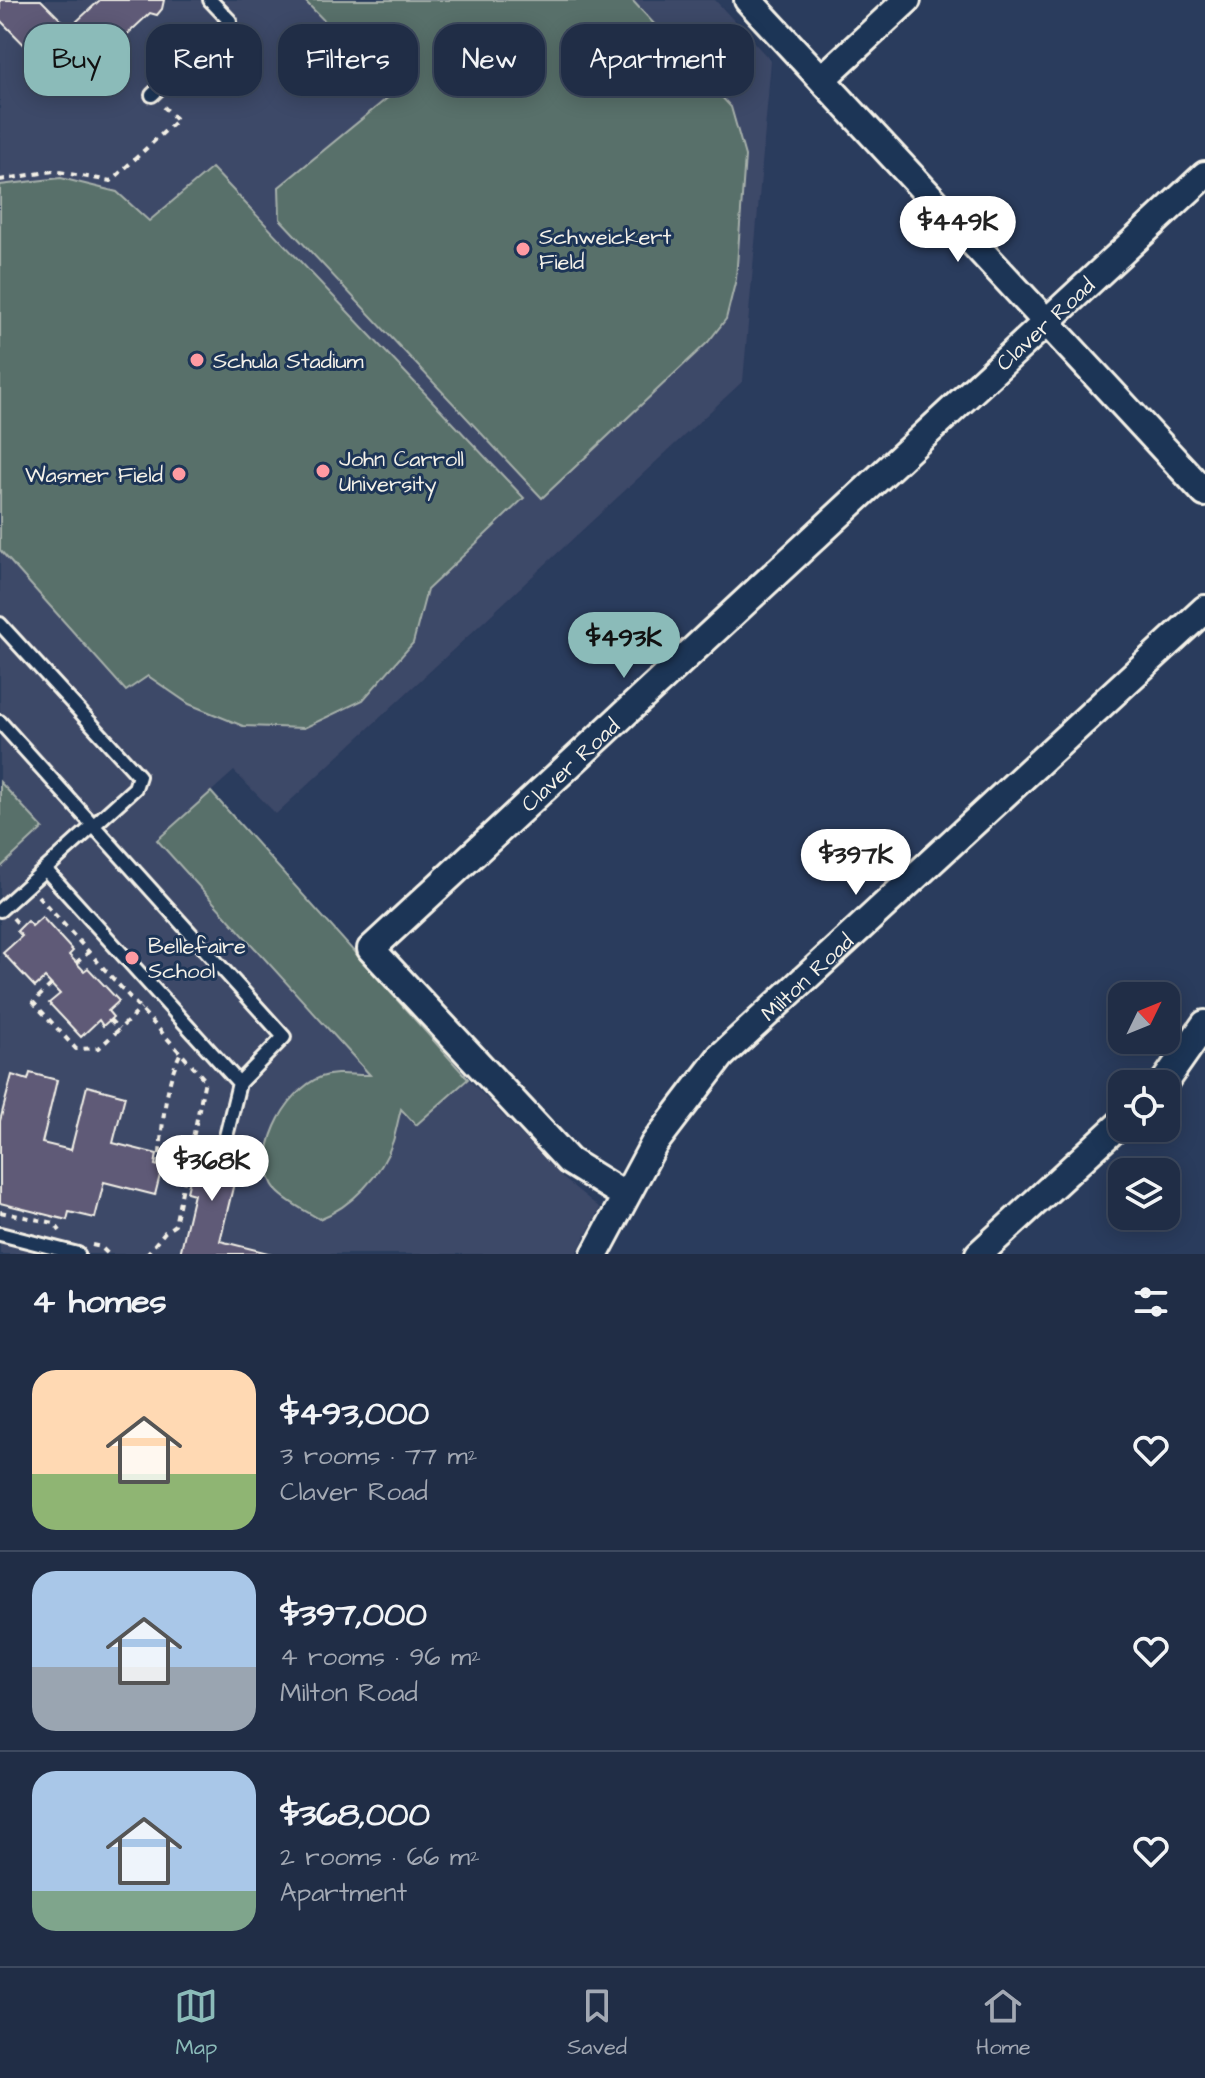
<!DOCTYPE html>
<html lang="en">
<head>
<meta charset="utf-8">
<style>
	body { margin:0; font-family:"Architects Daughter",sans-serif; background:#28354d; color:#f1f3f6; height:100vh; display:flex; flex-direction:column; font-size:30px; white-space:nowrap }
	* { box-sizing:border-box; margin:0 }
	p { font-size:26px; color:#a2a8b3 }
	.icon { flex:none; width:44px; height:44px; fill:none; stroke:currentColor; stroke-width:2; stroke-linecap:round; stroke-linejoin:round }
	.map { position:relative; height:1254px; overflow:hidden }
	.side { display:flex; flex-direction:column; background:#202d46; flex:1 }
	.side>* { flex:none }
	.top-card { position:absolute; left:24px; top:24px; width:800px; height:72px; display:flex; gap:16px }
	.needle { width:52px; rotate:47deg }
	.buttons { position:absolute; left:1108px; top:982px; display:grid; gap:16px }
	.buttons a { display:grid; place-items:center; width:72px; height:72px; border-radius:16px; background:#202d46; box-shadow:0 4px 20px #0003,0 0 0 2px #3d495f; font-size:40px }
	.price { position:absolute; translate:-50% -68px; padding:0 18px; border-radius:28px; background:#fff; color:#222; font-size:26px; line-height:52px; filter:drop-shadow(0 2px 4px #0008) }
	.price::after { content:''; position:absolute; left:50%; top:48px; width:24px; height:18px; margin-left:-12px; background:inherit; clip-path:polygon(0 0,100% 0,50% 100%) }
	.price.selected { background:#8bbbb9; color:#111 }
	ul { padding:0; list-style:none }
	li { display:flex; align-items:center; gap:24px; height:200px; padding:0 32px }
	li+li { border-top:2px solid #3d495f }
	li span { display:grid; place-items:center; flex:none; width:224px; height:160px; border-radius:24px; color:#555 }
	li>.icon { margin-inline-start:auto }
	span .icon { width:96px; height:96px; fill:#fffc; stroke-width:1 }
	li b { font-size:34px }
	h2 { display:flex; justify-content:space-between; align-items:center; height:96px; padding:0 32px; font-size:34px }
	.chip { padding:0 28px; border-radius:24px; background:#202d46; box-shadow:0 4px 20px #0003,0 0 0 2px #3d495f; font-size:28px; line-height:72px }
	.chip.selected { background:#8bbbb9; color:#111 }
	.menu { display:flex; justify-content:space-around; align-items:center; height:112px; border-top:2px solid #3d495f; background:#202d46; font-size:22px; color:#a2a8b3 }
	.menu a { display:grid; justify-items:center; gap:4px }
	.menu .selected { color:#8bbbb9 }
	.map>svg:first-child { display:block }
	.built { fill:#3e4868 }
	.green { fill:#586f6b; stroke:#a6b0aa; stroke-width:2 }
	.building { fill:#5e5a77; stroke:#f4f1e8; stroke-width:2 }
	.lines { fill:none; stroke-linecap:round; stroke-linejoin:round }
	.lane-casing { stroke:#f4f1e8; stroke-width:18 }
	.street-casing { stroke:#f4f1e8; stroke-width:32 }
	.path { stroke:#f4f1e8; stroke-width:4; stroke-dasharray:6 6; stroke-linecap:butt }
	.lane { stroke:#1d3557; stroke-width:12 }
	.street { stroke:#1d3557; stroke-width:26 }
	.poi-dot { fill:#ff9aa2; stroke:#1d3557; stroke-width:3 }
	.labels { text-anchor:middle; stroke-width:6; stroke-linejoin:round; paint-order:stroke }
	.poi-label { font-size:22px; fill:#f4f1e8; stroke:#1d3557; text-anchor:start }
	.street-label { font-size:22px; fill:#f4f1e8; stroke:#1d3557 }
</style>
</head>
<body>
<div class="map">
<svg width="1205" height="1254" viewBox="0 0 1205 1254">
	<rect width="100%" height="100%" fill="#2a3c5d"/>
	<filter id="ink" filterUnits="userSpaceOnUse"><feTurbulence type="fractalNoise" baseFrequency=".0125" numOctaves="2"/><feDisplacementMap in="SourceGraphic" scale="16" xChannelSelector="R" yChannelSelector="G"/><feConvolveMatrix kernelMatrix="1 2 1 2 8 2 1 2 1" color-interpolation-filters="sRGB"/></filter>
	<g filter="url(#ink)">
		<path class="built" d="M0 0H715L771 61 743 381 276 814 234 771 157 840 416 1124 468 1079 564 1179 600 1208 576 1254H0Z"/>
		<path class="green" d="M304 0H632L731 107 745 156 736 279 726 319 708 342 542 498 280 219 279 187 402 86 379 77Z
			M212 168 524 498 427 590 413 643 363 700 304 728 243 726 189 704 148 676 126 691 0 550V185L61 178 117 192 149 221Z
			M0 782 43 828 0 868Z
			M211 792 468 1079 416 1125 401 1109C398 1120 396 1131 393 1141 382 1175 351 1207 319 1219 306 1211 287 1202 277 1191 249 1158 285 1090 321 1077 338 1071 354 1076 370 1075L157 840Z"/>
		<path class="building" d="M0 0H41L63 22H76L100 0H164L162 9 157 15 150 13 88 71 79 62 73 68 77 73V79L71 85 63 86 57 79V71L60 68 54 62 48 69 0 20Z
			M42 917 73 951 69 955 84 971 88 968 119 1001 108 1011 113 1017 103 1026 99 1020 81 1037 49 1003 60 994 45 978 35 987 3 953 22 936 17 931 27 921 32 926Z
			M30 1073 57 1080 42 1143 71 1150 87 1086 125 1096 113 1143 157 1154 155 1165 162 1167 155 1195 104 1182 95 1218 69 1212 67 1220 0 1203V1121L12 1075 28 1080Z
			M199 1143 241 1154 220 1241 272 1254H180L194 1194 187 1192Z"/>
		<g class="lines">
			<g class="lane-casing">
				<path id="lane" d="M152 95 230 21 210 0
					M0 624 139 776 135 788 0 910
					M0 722 284 1037 239 1083 45 869
					M223 1149 239 1083
					M0 1234 78 1254"/>
			</g>
			<g class="street-casing">
				<g id="street">
					<path d="M748 0 1205 493"/>
					<path d="M822 79 907 0"/>
					<path d="M1163 1084 1205 1024"/>
					<path id="s1" d="M624 1195 569 1161 371 949 1205 175"/>
					<path id="s2" d="M595 1254 654 1144 721 1056 1205 609"/>
					<path d="M979 1254 1122 1122"/>
				</g>
			</g>
			<path class="path" d="M0 180 53 171 111 181 177 120 164 107
				M38 896 205 1080 175 1225 165 1232 147 1254
				M13 918 21 927
				M76 963 89 952
				M51 985 33 1002 76 1049 99 1048 141 1009
				M110 1020 119 1029
				M159 1166C162 1130 164 1087 180 1054
				M0 1212 54 1223 60 1231
				M92 1245 101 1247 108 1254"/>
			<use href="#lane" class="lane"/>
			<use href="#street" class="street"/>
		</g>
	</g>
	<g class="poi-dot">
		<circle cx="523" cy="249" r="8"/>
		<circle cx="197" cy="360" r="8"/>
		<circle cx="323" cy="471" r="8"/>
		<circle cx="179" cy="474" r="8"/>
		<circle cx="132" cy="958" r="8"/>
	</g>
	<g class="labels">
		<g class="poi-label">
			<text x="539" y="244">Schweickert<tspan x="539" dy="25">Field</tspan></text>
			<text x="213" y="368">Schula Stadium</text>
			<text x="339" y="466">John Carroll<tspan x="339" dy="25">University</tspan></text>
			<text x="163" y="482" text-anchor="end">Wasmer Field</text>
			<text x="148" y="953">Bellefaire<tspan x="148" dy="25">School</tspan></text>
		</g>
		<g class="street-label">
			<text dy="8" stroke="none"><textPath href="#s1" startOffset="1274">Claver Road</textPath></text>
			<text dy="8" stroke="none"><textPath href="#s1" startOffset="626">Claver Road</textPath></text>
			<text dy="8" stroke="none"><textPath href="#s2" startOffset="352">Milton Road</textPath></text>
		</g>
	</g>
</svg>
<div class="buttons">
<a><svg class="needle" viewBox="-14 -14 28 28"><path d="M0-13l5 13h-10z" fill="#e53935"/><path d="M0 13l5-13h-10z" fill="#a2a8b3"/></svg></a>
<a><svg class="icon" aria-label="locate" viewBox="0 0 24 24"><circle cx="12" cy="12" r="6"/><path d="M12 2v4M12 18v4M2 12h4M18 12h4"/></svg></a>
<a><svg class="icon" aria-label="layers" viewBox="0 0 24 24"><path d="M12 4l9 5-9 5-9-5zM3 14l9 5 9-5"/></svg></a>
</div>
<b class="price" style="left:958px;top:264px">$449K</b>
<b class="price selected" style="left:624px;top:680px">$493K</b>
<b class="price" style="left:856px;top:897px">$397K</b>
<b class="price" style="left:212px;top:1203px">$368K</b>
<div class="top-card">
<a class="chip selected">Buy</a>
<a class="chip">Rent</a>
<a class="chip">Filters</a>
<a class="chip">New</a>
<a class="chip">Apartment</a>
</div>
</div>
<section class="side">
<h2>4 homes<svg class="icon" aria-label="filters" viewBox="0 0 24 24"><path d="M4 7h16M4 17h16"/><circle cx="9" cy="7" r="2"/><circle cx="15" cy="17" r="2"/></svg></h2>
<ul>
<li><span style="background:linear-gradient(#ffd9b3 65%,#8fb573 0)"><svg class="icon" aria-label="home" viewBox="0 0 24 24"><path d="M3 11l9-7 9 7M6 9v11h12V9"/></svg></span><div><b>$493,000</b><p>3 rooms · 77 m²</p><p>Claver Road</p></div><svg class="icon" aria-label="heart" viewBox="0 0 24 24"><path d="M12 20l-8-8c-3-5 5-10 8-4 3-6 11-1 8 4z"/></svg></li>
<li><span style="background:linear-gradient(#a9c7e8 60%,#9aa5b1 0)"><svg class="icon" aria-label="home" viewBox="0 0 24 24"><path d="M3 11l9-7 9 7M6 9v11h12V9"/></svg></span><div><b>$397,000</b><p>4 rooms · 96 m²</p><p>Milton Road</p></div><svg class="icon" aria-label="heart" viewBox="0 0 24 24"><path d="M12 20l-8-8c-3-5 5-10 8-4 3-6 11-1 8 4z"/></svg></li>
<li><span style="background:linear-gradient(#a9c7e8 75%,#7fa58c 0)"><svg class="icon" aria-label="home" viewBox="0 0 24 24"><path d="M3 11l9-7 9 7M6 9v11h12V9"/></svg></span><div><b>$368,000</b><p>2 rooms · 66 m²</p><p>Apartment</p></div><svg class="icon" aria-label="heart" viewBox="0 0 24 24"><path d="M12 20l-8-8c-3-5 5-10 8-4 3-6 11-1 8 4z"/></svg></li>
</ul>
</section>
<nav class="menu">
<a class="selected"><svg class="icon" aria-label="map" viewBox="0 0 24 24"><path d="M3 6l6-2 6 2 6-2v14l-6 2-6-2-6 2zM9 4v14M15 6v14"/></svg>Map</a>
<a><svg class="icon" aria-label="saved" viewBox="0 0 24 24"><path d="M7 4h10v16l-5-4-5 4z"/></svg>Saved</a>
<a><svg class="icon" aria-label="home" viewBox="0 0 24 24"><path d="M3 11l9-7 9 7M6 9v11h12V9"/></svg>Home</a>
</nav>
</body>
</html>
